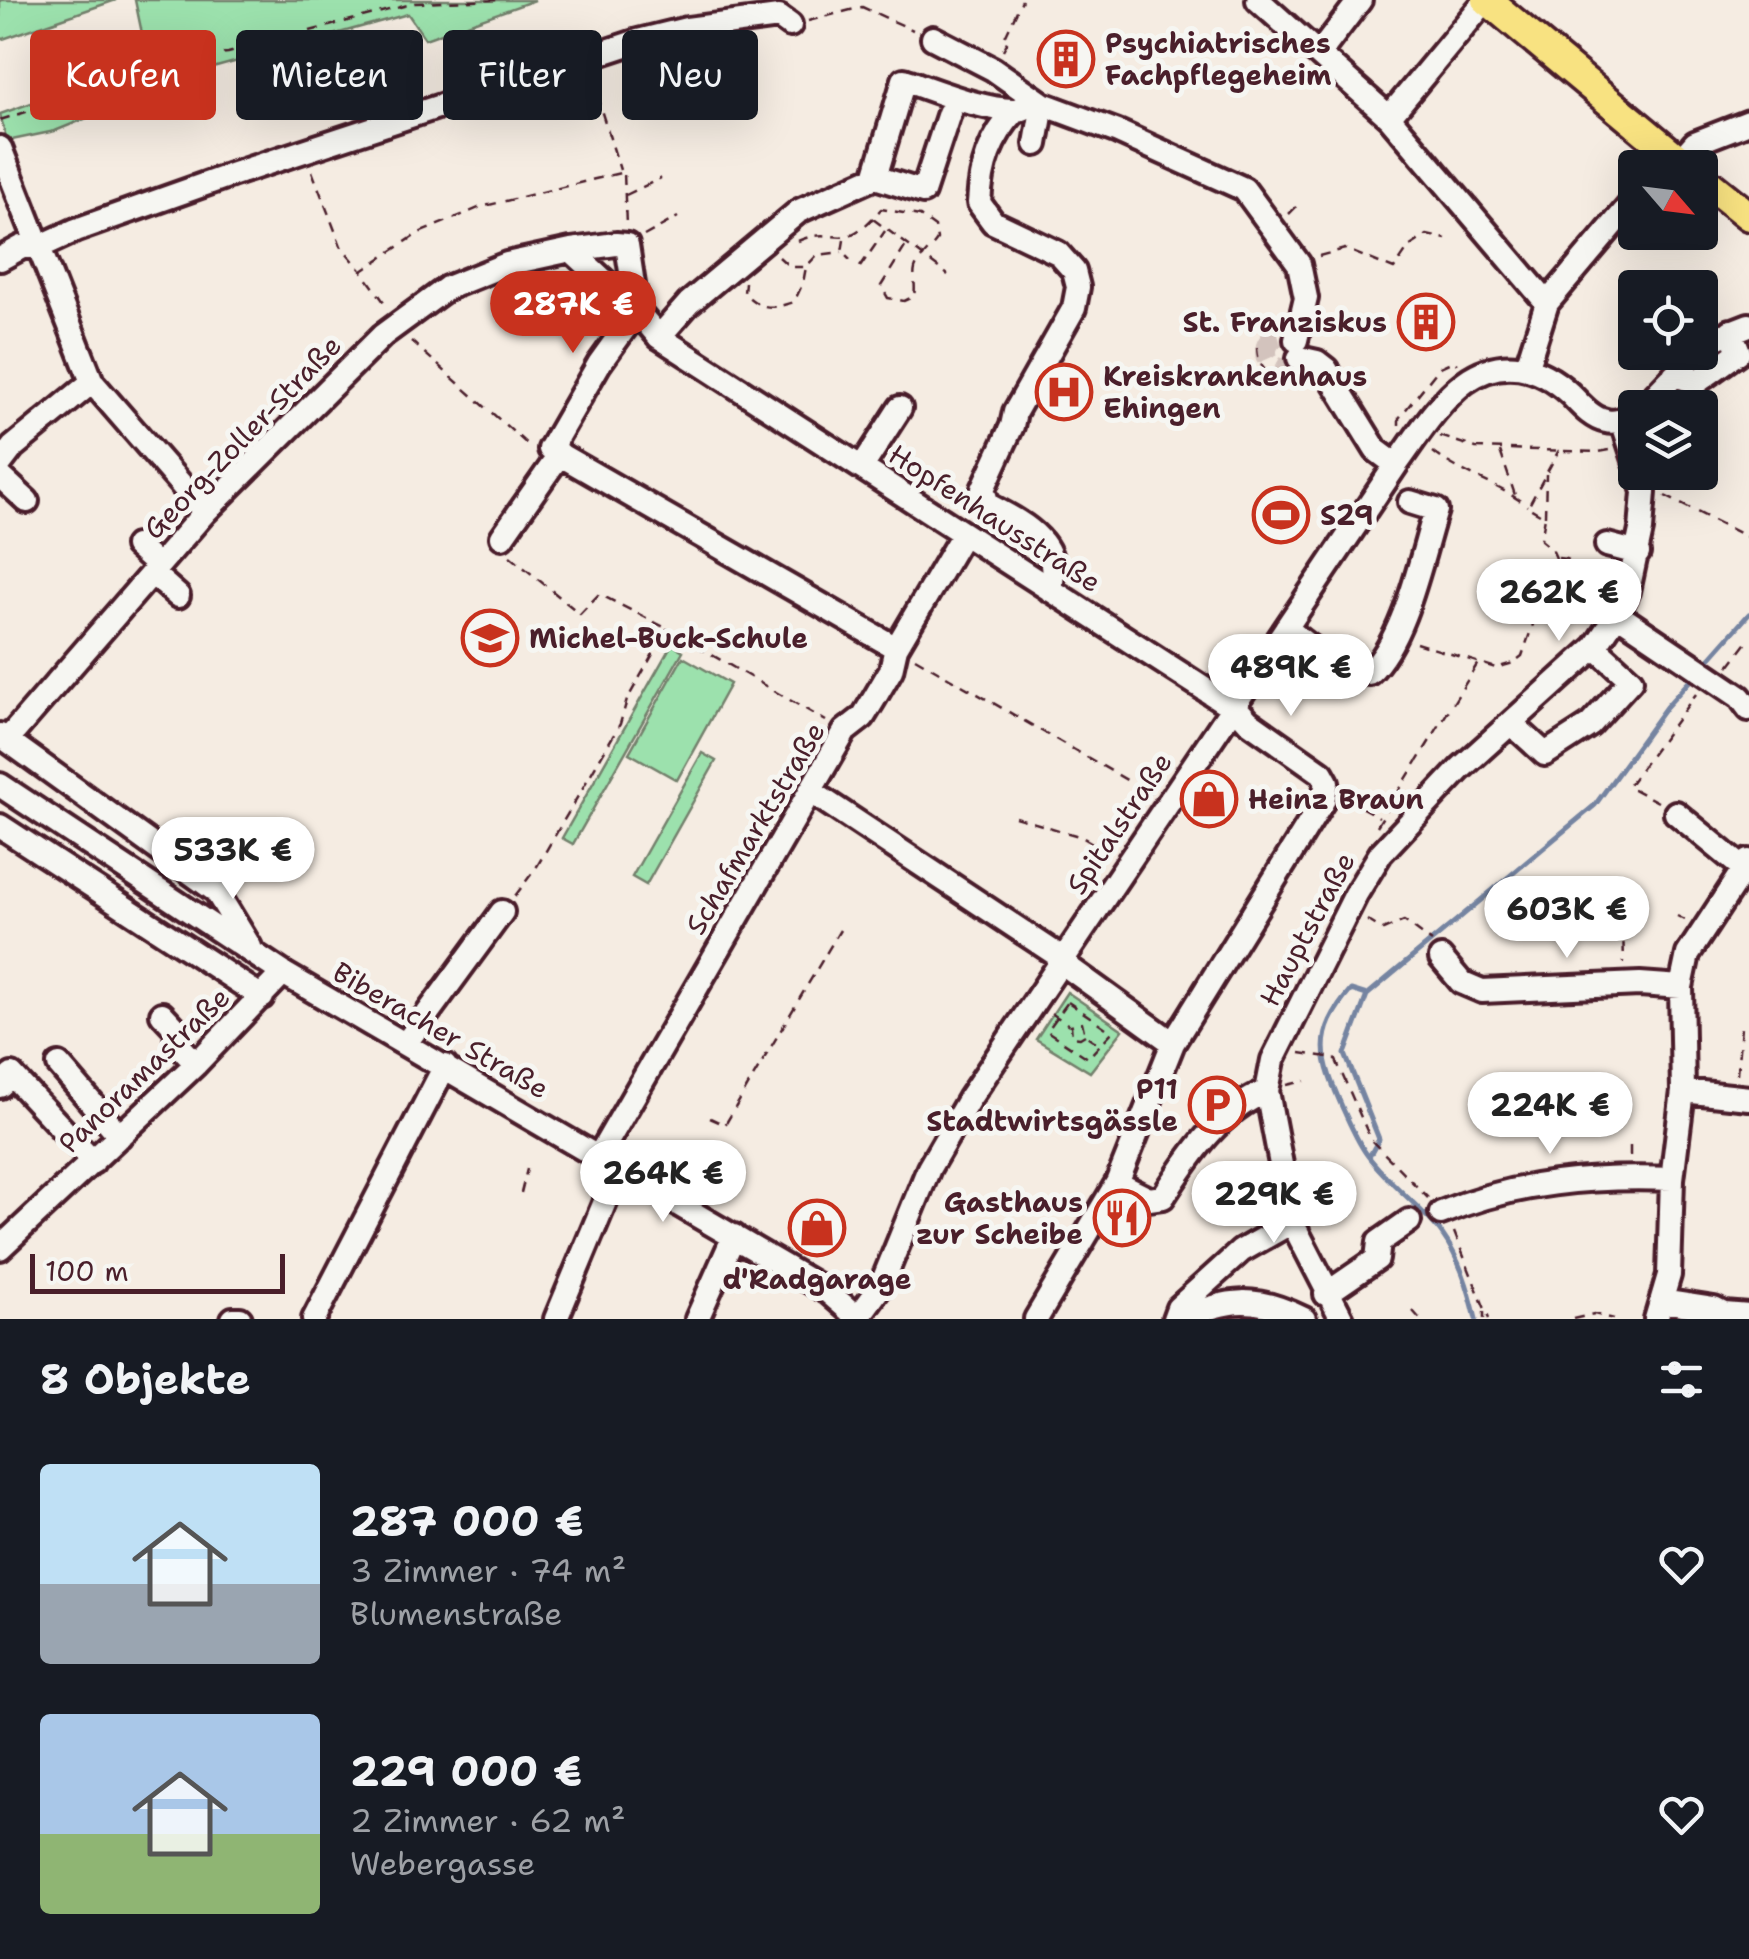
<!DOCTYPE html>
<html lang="de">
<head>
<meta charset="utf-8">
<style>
	body { margin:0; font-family:"Shantell Sans",sans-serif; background:#20242c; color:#f1f3f6; height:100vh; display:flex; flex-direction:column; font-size:38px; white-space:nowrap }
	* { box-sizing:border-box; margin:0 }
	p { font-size:32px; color:#9ea1a6 }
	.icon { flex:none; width:55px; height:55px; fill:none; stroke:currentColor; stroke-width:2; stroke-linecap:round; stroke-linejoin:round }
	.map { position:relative; height:1319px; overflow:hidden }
	.details { display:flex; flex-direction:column; background:#171b24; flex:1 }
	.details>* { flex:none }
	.guide { position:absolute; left:30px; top:30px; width:1000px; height:90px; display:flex; gap:20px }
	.needle { width:65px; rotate:118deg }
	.fabs { position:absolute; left:1618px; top:150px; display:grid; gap:20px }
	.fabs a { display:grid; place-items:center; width:100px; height:100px; border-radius:10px; background:#171b24; box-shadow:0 10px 40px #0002; font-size:50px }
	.scale { position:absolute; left:30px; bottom:25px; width:255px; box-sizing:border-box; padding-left:10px; border:5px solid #4a1f2b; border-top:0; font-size:28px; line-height:35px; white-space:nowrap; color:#4a1f2b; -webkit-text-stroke:8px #f6f6f2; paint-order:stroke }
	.price { position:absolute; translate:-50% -85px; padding:0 22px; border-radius:35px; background:#fff; color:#222; font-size:32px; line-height:65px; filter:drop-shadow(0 2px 5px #0008) }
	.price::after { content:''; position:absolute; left:50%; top:60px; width:30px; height:22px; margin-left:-15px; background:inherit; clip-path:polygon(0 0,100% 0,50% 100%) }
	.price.selected { background:#c8321e; color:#fff }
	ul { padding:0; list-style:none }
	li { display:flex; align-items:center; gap:30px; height:250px; padding:0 40px }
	li span { display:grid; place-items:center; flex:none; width:280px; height:200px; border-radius:10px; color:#555 }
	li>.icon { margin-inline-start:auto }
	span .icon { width:120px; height:120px; fill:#fffc; stroke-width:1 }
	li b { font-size:42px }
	h2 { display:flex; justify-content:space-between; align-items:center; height:120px; padding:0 40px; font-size:42px }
	.tag { padding:0 35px; border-radius:10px; background:#171b24; box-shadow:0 10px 40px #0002; font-size:35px; line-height:90px }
	.tag.selected { background:#c8321e; color:#fff }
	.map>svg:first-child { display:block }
	.green { fill:#9ce1ad; stroke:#73806c; stroke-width:2.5 }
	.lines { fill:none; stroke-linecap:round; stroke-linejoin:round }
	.stream { stroke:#7584a1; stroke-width:5 }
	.minor-tunnel { stroke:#d3c3bd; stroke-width:22; stroke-dasharray:22 11; stroke-linecap:butt }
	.minor-casing { stroke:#4a1f2b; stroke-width:30 }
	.major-casing { stroke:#4a1f2b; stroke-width:35 }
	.path { stroke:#4a1f2b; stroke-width:2.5; stroke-dasharray:10 8; stroke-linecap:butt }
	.minor { stroke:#f6f6f2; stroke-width:22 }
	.major { stroke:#f8e281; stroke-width:28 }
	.labels { text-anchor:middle; stroke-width:10; stroke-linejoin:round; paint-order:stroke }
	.poi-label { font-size:28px; font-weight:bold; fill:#4a1f2b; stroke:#f6f6f2; text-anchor:start }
	.street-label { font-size:28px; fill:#4a1f2b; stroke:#f6f6f2 }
</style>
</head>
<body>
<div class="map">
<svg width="1749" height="1319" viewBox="0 0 1749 1319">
	<rect width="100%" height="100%" fill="#f5ece2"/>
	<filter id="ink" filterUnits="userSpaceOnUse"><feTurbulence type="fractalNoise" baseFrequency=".01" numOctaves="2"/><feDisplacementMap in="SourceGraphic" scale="20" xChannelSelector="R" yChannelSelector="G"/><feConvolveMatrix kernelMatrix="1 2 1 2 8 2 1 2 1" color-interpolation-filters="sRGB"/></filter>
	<g filter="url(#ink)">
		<path class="green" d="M0 0H116L0 40Z
			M135 0H535L425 39 408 14 202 71 55 131 7 141 0 114 148 62Z
			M672 644 683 651 573 844 562 838Z
			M683 657 730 684 677 780 629 753Z
			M702 753 716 761 646 885 632 877Z
			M1067 992 1123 1030 1090 1072 1036 1039Z"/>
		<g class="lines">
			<path class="stream" d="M1703 666 1749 614
				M1367 995 1345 1054 1379 1139 1369 1157
				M1476 1319C1469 1289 1460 1259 1442 1234 1420 1205 1390 1185 1368 1156 1358 1143 1350 1124 1343 1109 1321 1059 1312 1035 1351 990L1367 995 1595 805 1666 707 1695 675"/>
			<path class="minor-tunnel" d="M1266 352a17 17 0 1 1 34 0a17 17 0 1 1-34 0Z"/>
			<g class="minor-casing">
				<path id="minor" d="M1258 0 1389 117 1547 303
					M933 38 993 69 1043 104 1118 132 1244 189 1299 264 1306 298 1296 340
					M1319 54 1360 0
					M1015 111C990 138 981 166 979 203L993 222 1058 253 1074 271 1078 287 1074 308 1015 412 1012 426 983 489 988 505C1024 524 1064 543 1050 590
					M1389 117 1486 0
					M1036 144 1043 104
					M0 148 92 382 205 512
					M1680 160 1695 143 1749 122
					M875 177 923 192 949 113
					M616 244 627 245 637 311 571 250Z
					M0 259 22 247H39L76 230 231 175 638 41 687 29 779 17 790 25
					M659 337 689 303 799 211 875 177 904 80C933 90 994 115 1023 109
					M1700 350 1713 339 1749 325
					M1299 358 1317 362 1326 369 1376 450 1396 465
					M1527 366 1547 303 1635 199
					M1674 375 1697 382 1739 352 1731 331
					M1643 408 1697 352
					M1622 420 1635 460
					M0 464 13 447 92 382
					M862 467 900 408
					M0 476 27 501
					M502 537 560 454
					M1607 545 1638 553
					M136 546 158 566
					M152 573 178 596
					M1617 614 1740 697 1749 709
					M1286 628C1311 647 1337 672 1369 673 1405 640 1421 558 1436 510L1410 502
					M896 648 550 449 599 364 637 311 659 337 1240 712 1248 721 1322 773 1327 782 1323 801 1173 1043 1117 1183 1036 1319
					M1511 723 1545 754 1590 725 1631 680 1595 647
					M0 735 216 891 250 947
					M7 740 205 512 383 335 447 288 507 264 571 250
					M0 785 283 973 828 1292 859 1319
					M810 791 1062 958 1072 970 1173 1043
					M1676 813 1744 869
					M0 826 262 997
					M1441 958 1461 982 1482 991 1640 984 1681 987
					M162 1014 177 1030 176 1042 196 1064
					M406 1043 502 912
					M59 1065 120 1136
					M0 1086 12 1075 93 1162
					M1683 1091 1749 1098
					M599 1156 845 731 863 717 874 699 891 670 896 648 963 534
					M1117 1183 1149 1199 1163 1197C1190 1155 1220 1110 1267 1091
					M1441 1213C1514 1182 1594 1176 1672 1179
					M0 1248 196 1064 283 973
					M1326 1294 1377 1259 1379 1242 1409 1221
					M1662 1301 1714 1309 1724 1314 1749 1316
					M233 1319H240
					M314 1319 445 1066
					M556 1319 619 1168
					M697 1319 734 1236
					M857 1319 881 1286 929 1168 969 1099 1396 465C1416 438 1437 403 1465 382 1501 356 1539 365 1570 394 1580 404 1591 418 1606 421 1617 424 1626 418 1635 412
					M1174 1319 1178 1308 1241 1251 1292 1222
					M1181 1319C1228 1298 1256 1295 1304 1319
					M1342 1319 1292 1222 1267 1091 1273 1060 1356 894 1381 853 1460 769 1595 647 1617 614 1628 591 1641 530 1644 492 1638 472
					M1656 1319 1669 1275 1672 1179 1683 1091 1681 987 1688 954 1749 861"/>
			</g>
			<g class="major-casing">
				<path id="major" d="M1487 0 1689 168
					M1700 177 1749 216"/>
			</g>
			<path class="path" d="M808 21 862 7 913 30
				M1003 50 1007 43 1003 41 1022 0
				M591 78 620 170
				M650 83 653 82 655 90 652 91
				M0 120 120 83 176 58 228 53 415 3 504 0
				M312 171 341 246 361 270
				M626 195 661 178
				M1289 214 1298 205
				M873 219 948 275
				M644 236 678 217
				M844 240 842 252 850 260
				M798 241C838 223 839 258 881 209L920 216 935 227 937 240C931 249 918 259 915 269 913 277 916 287 914 296L904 301 888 298 881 286 907 244
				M1319 256 1345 249 1394 269 1409 247 1427 235 1446 239
				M779 257 790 267H806L817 255 842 252
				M860 267 885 231
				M745 282 744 293C761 310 772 309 794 302L803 283 806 267
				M384 302 362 271 419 233 481 207 624 172 626 226
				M411 341 528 445
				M1257 347C1258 373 1271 376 1294 378
				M1399 425V418L1440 367 1453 361 1457 364
				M1440 436 1476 448 1598 452 1610 450
				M1500 451 1515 495
				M1433 452C1462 475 1498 483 1527 506
				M1665 496 1749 538
				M1545 516 1546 474
				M510 556 580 614 599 594 666 628
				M1558 558 1566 559 1609 581
				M1416 643 1496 668 1513 663 1522 656 1556 558 1552 549 1541 540 1545 517 1528 507 1559 450
				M915 658 1151 794
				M1729 666 1749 640
				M1346 799 1379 817
				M1658 802 1628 786 1696 694
				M1015 817 1082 837 1109 853
				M1377 826 1478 663
				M515 896 536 868 620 724 627 700 667 629 826 721
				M1677 916 1685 920
				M1367 920 1383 930 1404 921 1432 942
				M1623 925 1624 963
				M1068 1002 1112 1032 1088 1058 1047 1031Z
				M1051 1013 1069 1025
				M1085 1035 1080 1038 1072 1037 1071 1025 1082 1022 1085 1035 1099 1044
				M1300 1053 1335 1058 1371 1140 1428 1198
				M1737 1074 1741 1027
				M1287 1085 1305 1081
				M710 1118 725 1125 840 930
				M1630 1156V1142
				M521 1193 527 1169
				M1454 1232 1489 1319
				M1413 1311 1420 1319
				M1484 1312V1319
				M1573 1319 1594 1314 1614 1319"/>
			<use href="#minor" class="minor"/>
			<use href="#major" class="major"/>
		</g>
	</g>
	<defs>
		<g id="building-ring" transform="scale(2.875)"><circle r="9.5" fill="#f6f6f2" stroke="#c8321e" stroke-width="1.5"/><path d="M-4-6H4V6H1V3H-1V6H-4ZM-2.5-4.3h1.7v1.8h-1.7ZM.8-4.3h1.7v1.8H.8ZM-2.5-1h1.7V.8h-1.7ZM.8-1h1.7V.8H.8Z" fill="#c8321e"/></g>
		<g id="hospital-ring" transform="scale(2.875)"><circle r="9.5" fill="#f6f6f2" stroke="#c8321e" stroke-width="1.5"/><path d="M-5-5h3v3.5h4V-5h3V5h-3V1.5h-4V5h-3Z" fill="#c8321e"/></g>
		<g id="stadium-ring" transform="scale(2.875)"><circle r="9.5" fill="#f6f6f2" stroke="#c8321e" stroke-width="1.5"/><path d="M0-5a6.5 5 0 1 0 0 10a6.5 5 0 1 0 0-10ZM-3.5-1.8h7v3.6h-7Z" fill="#c8321e"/></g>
		<g id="school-ring" transform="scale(2.875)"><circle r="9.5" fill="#f6f6f2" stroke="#c8321e" stroke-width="1.5"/><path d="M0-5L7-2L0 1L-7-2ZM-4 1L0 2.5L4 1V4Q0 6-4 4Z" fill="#c8321e"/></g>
		<g id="shop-ring" transform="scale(2.875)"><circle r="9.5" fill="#f6f6f2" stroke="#c8321e" stroke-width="1.5"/><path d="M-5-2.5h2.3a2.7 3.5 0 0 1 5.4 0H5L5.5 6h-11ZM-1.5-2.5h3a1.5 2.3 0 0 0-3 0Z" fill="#c8321e"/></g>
		<g id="parking-ring" transform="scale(2.875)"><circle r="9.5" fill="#f6f6f2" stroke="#c8321e" stroke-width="1.5"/><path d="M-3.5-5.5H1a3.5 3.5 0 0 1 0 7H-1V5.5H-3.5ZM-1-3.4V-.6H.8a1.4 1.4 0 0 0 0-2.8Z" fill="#c8321e"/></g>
		<g id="restaurant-ring" transform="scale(2.875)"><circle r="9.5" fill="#f6f6f2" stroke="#c8321e" stroke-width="1.5"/><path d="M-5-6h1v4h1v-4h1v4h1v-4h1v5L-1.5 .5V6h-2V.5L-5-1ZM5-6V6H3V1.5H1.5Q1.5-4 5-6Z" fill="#c8321e"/></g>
	</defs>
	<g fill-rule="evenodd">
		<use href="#building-ring" x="1066" y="59"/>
		<use href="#building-ring" x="1426" y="322"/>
		<use href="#hospital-ring" x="1064" y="392"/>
		<use href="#stadium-ring" x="1281" y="515"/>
		<use href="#school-ring" x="490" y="638"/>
		<use href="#shop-ring" x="1209" y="799"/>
		<use href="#parking-ring" x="1217" y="1105"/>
		<use href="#restaurant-ring" x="1122" y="1218"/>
		<use href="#shop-ring" x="817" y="1228"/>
	</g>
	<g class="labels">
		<g class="poi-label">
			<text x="1105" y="53">Psychiatrisches<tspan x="1105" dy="32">Fachpflegeheim</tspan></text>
			<text x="1387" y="332" text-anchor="end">St. Franziskus</text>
			<text x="1103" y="386">Kreiskrankenhaus<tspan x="1103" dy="32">Ehingen</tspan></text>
			<text x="1320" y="525">S29</text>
			<text x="529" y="648">Michel-Buck-Schule</text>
			<text x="1248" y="809">Heinz Braun</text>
			<text x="1178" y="1099" text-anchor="end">P11<tspan x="1178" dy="32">Stadtwirtsgässle</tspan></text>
			<text x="1083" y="1212" text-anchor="end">Gasthaus<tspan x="1083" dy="32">zur Scheibe</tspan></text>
			<text x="817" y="1289" text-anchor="middle">d'Radgarage</text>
		</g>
		<g class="street-label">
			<text transform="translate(242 437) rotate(-46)" y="10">Georg-Zoller-Straße</text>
			<text transform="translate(995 518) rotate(33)" y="10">Hopfenhausstraße</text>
			<text transform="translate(1119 823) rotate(-56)" y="10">Spitalstraße</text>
			<text transform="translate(755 828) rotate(-59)" y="10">Schafmarktstraße</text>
			<text transform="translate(1307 929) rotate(-62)" y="10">Hauptstraße</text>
			<text transform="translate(441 1030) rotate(30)" y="10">Biberacher Straße</text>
			<text transform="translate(144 1070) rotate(-44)" y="10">Panoramastraße</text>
		</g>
	</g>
</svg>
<div class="fabs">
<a><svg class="needle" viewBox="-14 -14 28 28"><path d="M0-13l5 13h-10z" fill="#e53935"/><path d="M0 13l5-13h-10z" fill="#9ea1a6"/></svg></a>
<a><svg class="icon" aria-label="locate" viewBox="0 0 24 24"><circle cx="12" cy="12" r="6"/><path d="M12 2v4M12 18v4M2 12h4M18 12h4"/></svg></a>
<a><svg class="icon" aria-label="layers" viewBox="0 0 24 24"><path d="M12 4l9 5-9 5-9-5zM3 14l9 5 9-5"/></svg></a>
</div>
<div class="scale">100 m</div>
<b class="price selected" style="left:573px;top:356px">287K €</b>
<b class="price" style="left:1559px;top:644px">262K €</b>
<b class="price" style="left:1291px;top:719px">489K €</b>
<b class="price" style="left:233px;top:902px">533K €</b>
<b class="price" style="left:1567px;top:961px">603K €</b>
<b class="price" style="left:1550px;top:1157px">224K €</b>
<b class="price" style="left:663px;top:1225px">264K €</b>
<b class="price" style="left:1274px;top:1246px">229K €</b>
<div class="guide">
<a class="tag selected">Kaufen</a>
<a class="tag">Mieten</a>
<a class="tag">Filter</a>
<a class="tag">Neu</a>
</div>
</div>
<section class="details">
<h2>8 Objekte<svg class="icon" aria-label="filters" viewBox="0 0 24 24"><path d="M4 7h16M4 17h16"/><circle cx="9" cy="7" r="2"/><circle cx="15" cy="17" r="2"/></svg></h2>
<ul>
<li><span style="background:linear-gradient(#bfe0f5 60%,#9aa5b1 0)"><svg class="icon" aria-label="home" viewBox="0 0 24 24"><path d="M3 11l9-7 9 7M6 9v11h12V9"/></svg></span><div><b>287 000 €</b><p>3 Zimmer · 74 m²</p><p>Blumenstraße</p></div><svg class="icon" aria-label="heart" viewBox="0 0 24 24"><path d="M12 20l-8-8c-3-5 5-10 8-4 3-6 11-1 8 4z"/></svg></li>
<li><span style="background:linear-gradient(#a9c7e8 60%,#8fb573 0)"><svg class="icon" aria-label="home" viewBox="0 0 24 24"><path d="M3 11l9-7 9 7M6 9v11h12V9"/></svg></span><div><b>229 000 €</b><p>2 Zimmer · 62 m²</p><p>Webergasse</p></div><svg class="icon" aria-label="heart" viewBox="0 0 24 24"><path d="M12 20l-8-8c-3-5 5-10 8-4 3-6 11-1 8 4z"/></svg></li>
</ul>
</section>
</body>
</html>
